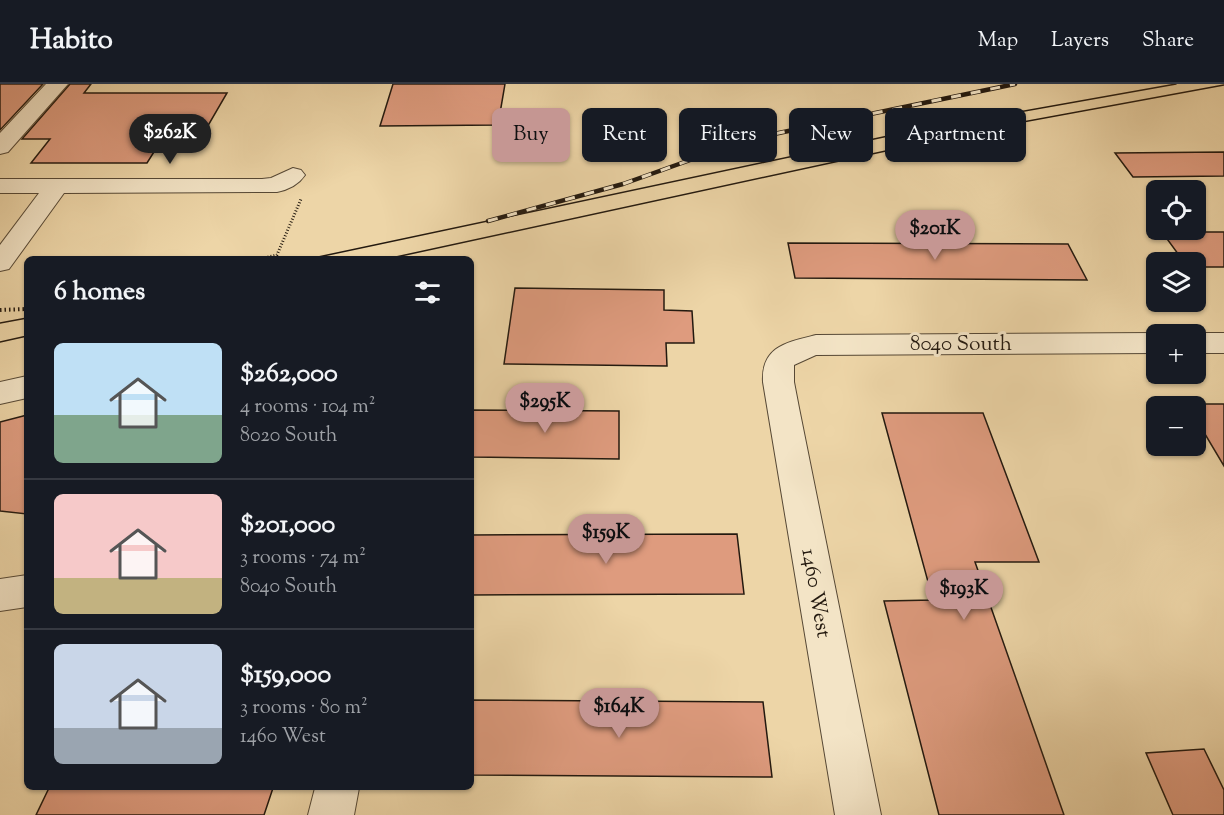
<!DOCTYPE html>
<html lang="en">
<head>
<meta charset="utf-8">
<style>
	body { margin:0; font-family:"Sorts Mill Goudy",serif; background:#242831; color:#f1f3f6; height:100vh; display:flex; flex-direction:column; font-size:22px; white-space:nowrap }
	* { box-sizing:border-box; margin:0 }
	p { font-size:20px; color:#9ea1a6 }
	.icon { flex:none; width:33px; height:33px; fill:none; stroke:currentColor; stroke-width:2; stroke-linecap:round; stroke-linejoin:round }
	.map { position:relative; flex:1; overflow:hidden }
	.panel { position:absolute; left:24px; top:172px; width:450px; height:534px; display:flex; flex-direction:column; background:#171b24; border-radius:9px; box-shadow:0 2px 4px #0004 }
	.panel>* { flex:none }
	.guide { position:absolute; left:492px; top:24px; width:570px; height:54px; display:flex; gap:12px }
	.buttons { position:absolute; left:1146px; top:96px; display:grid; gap:12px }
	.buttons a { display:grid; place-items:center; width:60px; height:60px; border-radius:9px; background:#171b24; box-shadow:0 2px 4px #0004; font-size:30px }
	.price { position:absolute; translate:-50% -51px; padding:0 14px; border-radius:21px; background:#c59692; color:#111; font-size:20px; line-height:39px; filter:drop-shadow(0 2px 3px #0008) }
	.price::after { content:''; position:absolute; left:50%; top:36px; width:18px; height:14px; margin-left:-9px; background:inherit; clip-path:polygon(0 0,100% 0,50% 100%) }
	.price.active { background:#222; color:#fff }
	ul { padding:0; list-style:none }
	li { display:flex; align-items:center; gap:18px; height:150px; padding:0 30px }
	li+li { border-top:2px solid #363941 }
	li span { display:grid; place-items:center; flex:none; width:168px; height:120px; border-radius:9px; color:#555 }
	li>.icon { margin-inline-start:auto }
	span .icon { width:72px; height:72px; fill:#fffc; stroke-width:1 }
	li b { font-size:26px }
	h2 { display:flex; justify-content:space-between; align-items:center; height:72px; padding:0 30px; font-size:26px }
	.chip { padding:0 21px; border-radius:9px; background:#171b24; box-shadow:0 2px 4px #0004; font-size:21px; line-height:54px }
	.chip.active { background:#c59692; color:#111 }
	header { display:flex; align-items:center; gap:36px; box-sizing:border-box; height:84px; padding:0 30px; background:#171b24; border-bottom:2px solid #363941 }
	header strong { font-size:28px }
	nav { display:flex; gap:33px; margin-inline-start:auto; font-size:21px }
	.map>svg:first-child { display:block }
	.building { fill:#de9b7e; stroke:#23190f; stroke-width:1.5 }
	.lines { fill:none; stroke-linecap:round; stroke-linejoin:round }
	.minor-casing { stroke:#564835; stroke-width:2 }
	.path-far1 { stroke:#23190f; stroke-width:3; stroke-dasharray:1 2; stroke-linecap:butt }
	.path { stroke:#23190f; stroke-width:4; stroke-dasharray:1.5 3; stroke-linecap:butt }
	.minor { fill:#f3e4c6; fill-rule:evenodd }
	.tram { stroke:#23190f; stroke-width:1.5 }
	.rail-casing { stroke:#23190f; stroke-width:4.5 }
	.rail { stroke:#f3e4c6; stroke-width:3; stroke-dasharray:10; stroke-linecap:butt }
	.labels { text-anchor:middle; stroke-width:6; stroke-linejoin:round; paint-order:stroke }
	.street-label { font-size:21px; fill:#23190f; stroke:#f3e4c6 }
</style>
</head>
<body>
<header>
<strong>Habito</strong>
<nav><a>Map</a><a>Layers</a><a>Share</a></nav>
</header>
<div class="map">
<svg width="1224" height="731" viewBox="0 0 1224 731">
	<rect width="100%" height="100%" fill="#edd5a7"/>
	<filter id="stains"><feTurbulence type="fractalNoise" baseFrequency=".00333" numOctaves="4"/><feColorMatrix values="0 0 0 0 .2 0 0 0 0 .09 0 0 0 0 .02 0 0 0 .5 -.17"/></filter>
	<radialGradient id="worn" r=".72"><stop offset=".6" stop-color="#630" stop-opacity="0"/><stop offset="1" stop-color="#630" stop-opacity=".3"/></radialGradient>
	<path class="building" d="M0 0H43L0 46Z
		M70 0H91L84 9H227L202 52H164L147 79H31L50 55H22Z
		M393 0H505L498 41 380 42Z
		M1224 68V92L1133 93 1115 69Z
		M1162 148H1224V183H1196V178H1184Z
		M788 159 1068 160 1087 196 795 194Z
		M515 204 664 206V226L692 227 694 259H666L667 282 504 280Z
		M1187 320H1224V382L1196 335V322H1188Z
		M471 326 619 327V375L471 373Z
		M882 329H983L1039 478H975L1064 731H939L884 517 933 516Z
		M27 331V430L0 427V338Z
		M737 450 744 510 471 511V451Z
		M471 616 763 618 772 693 471 691Z
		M1204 665 1224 706V731H1173L1146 669Z
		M49 704H273L264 731H36Z"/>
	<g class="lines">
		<g class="minor-casing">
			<path id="minor" d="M46 0H68L8 68 0 70V49Z
				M293 84 301 86 305 91C299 100 288 106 277 108L64 109 9 185 0 187V161L39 109H0V95H262L271 94Z
				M1156 249 1161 250H1156V269L816 271 794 281V298L799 324 881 731H835L763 298C761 262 788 258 816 251Z
				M1196 249H1224V269H1196V250H1191Z
				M27 292V314L0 320V298Z
				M27 491V523L0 527V495Z
				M315 704H359L354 731H308Z"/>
		</g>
		<path class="path-far1" d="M256 176 277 171 301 115"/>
		<path class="path" d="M0 226 27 225"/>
		<use href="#minor" class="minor"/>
		<path class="tram" d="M304 176 907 48 1176 0
			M382 176 1006 41 1224 1
			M0 239 27 234
			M0 258 27 252"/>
		<g class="rail-casing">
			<path id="rail" d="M488 137 623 100 721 65 774 50 1015 0"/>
		</g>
		<use href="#rail" class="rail"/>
	</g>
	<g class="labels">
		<g class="street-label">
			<text x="961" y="266">8040 South</text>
			<text transform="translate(817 509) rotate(80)" y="7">1460 West</text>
		</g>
	</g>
	<rect width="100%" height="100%" filter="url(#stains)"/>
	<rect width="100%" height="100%" fill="url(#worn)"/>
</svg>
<div class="buttons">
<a><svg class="icon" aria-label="locate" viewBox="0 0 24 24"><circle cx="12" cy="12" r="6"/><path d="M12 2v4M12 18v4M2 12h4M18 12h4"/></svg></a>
<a><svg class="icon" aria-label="layers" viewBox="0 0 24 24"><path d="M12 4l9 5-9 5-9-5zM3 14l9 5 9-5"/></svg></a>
<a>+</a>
<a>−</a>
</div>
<b class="price active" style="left:170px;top:81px">$262K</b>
<b class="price" style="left:935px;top:177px">$201K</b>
<b class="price" style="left:545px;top:350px">$295K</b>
<b class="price" style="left:606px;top:481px">$159K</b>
<b class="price" style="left:964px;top:537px">$193K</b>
<b class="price" style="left:619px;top:655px">$164K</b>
<div class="guide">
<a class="chip active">Buy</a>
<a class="chip">Rent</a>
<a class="chip">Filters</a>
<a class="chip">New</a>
<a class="chip">Apartment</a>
</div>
<section class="panel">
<h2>6 homes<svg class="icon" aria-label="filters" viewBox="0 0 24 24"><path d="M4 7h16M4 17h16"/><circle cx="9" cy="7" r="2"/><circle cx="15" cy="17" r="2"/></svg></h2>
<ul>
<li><span style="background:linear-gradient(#bfe0f5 60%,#7fa58c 0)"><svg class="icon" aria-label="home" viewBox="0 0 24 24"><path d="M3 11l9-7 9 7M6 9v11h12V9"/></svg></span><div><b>$262,000</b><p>4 rooms · 104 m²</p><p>8020 South</p></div></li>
<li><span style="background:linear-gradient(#f6c9c9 70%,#c2b280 0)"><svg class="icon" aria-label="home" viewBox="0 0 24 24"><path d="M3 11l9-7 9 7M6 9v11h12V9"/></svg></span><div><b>$201,000</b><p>3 rooms · 74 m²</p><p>8040 South</p></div></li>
<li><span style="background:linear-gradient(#c9d6e8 70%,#9aa5b1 0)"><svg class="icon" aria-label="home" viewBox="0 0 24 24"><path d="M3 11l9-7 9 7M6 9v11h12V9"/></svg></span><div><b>$159,000</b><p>3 rooms · 80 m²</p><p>1460 West</p></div></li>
</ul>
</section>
</div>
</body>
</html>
